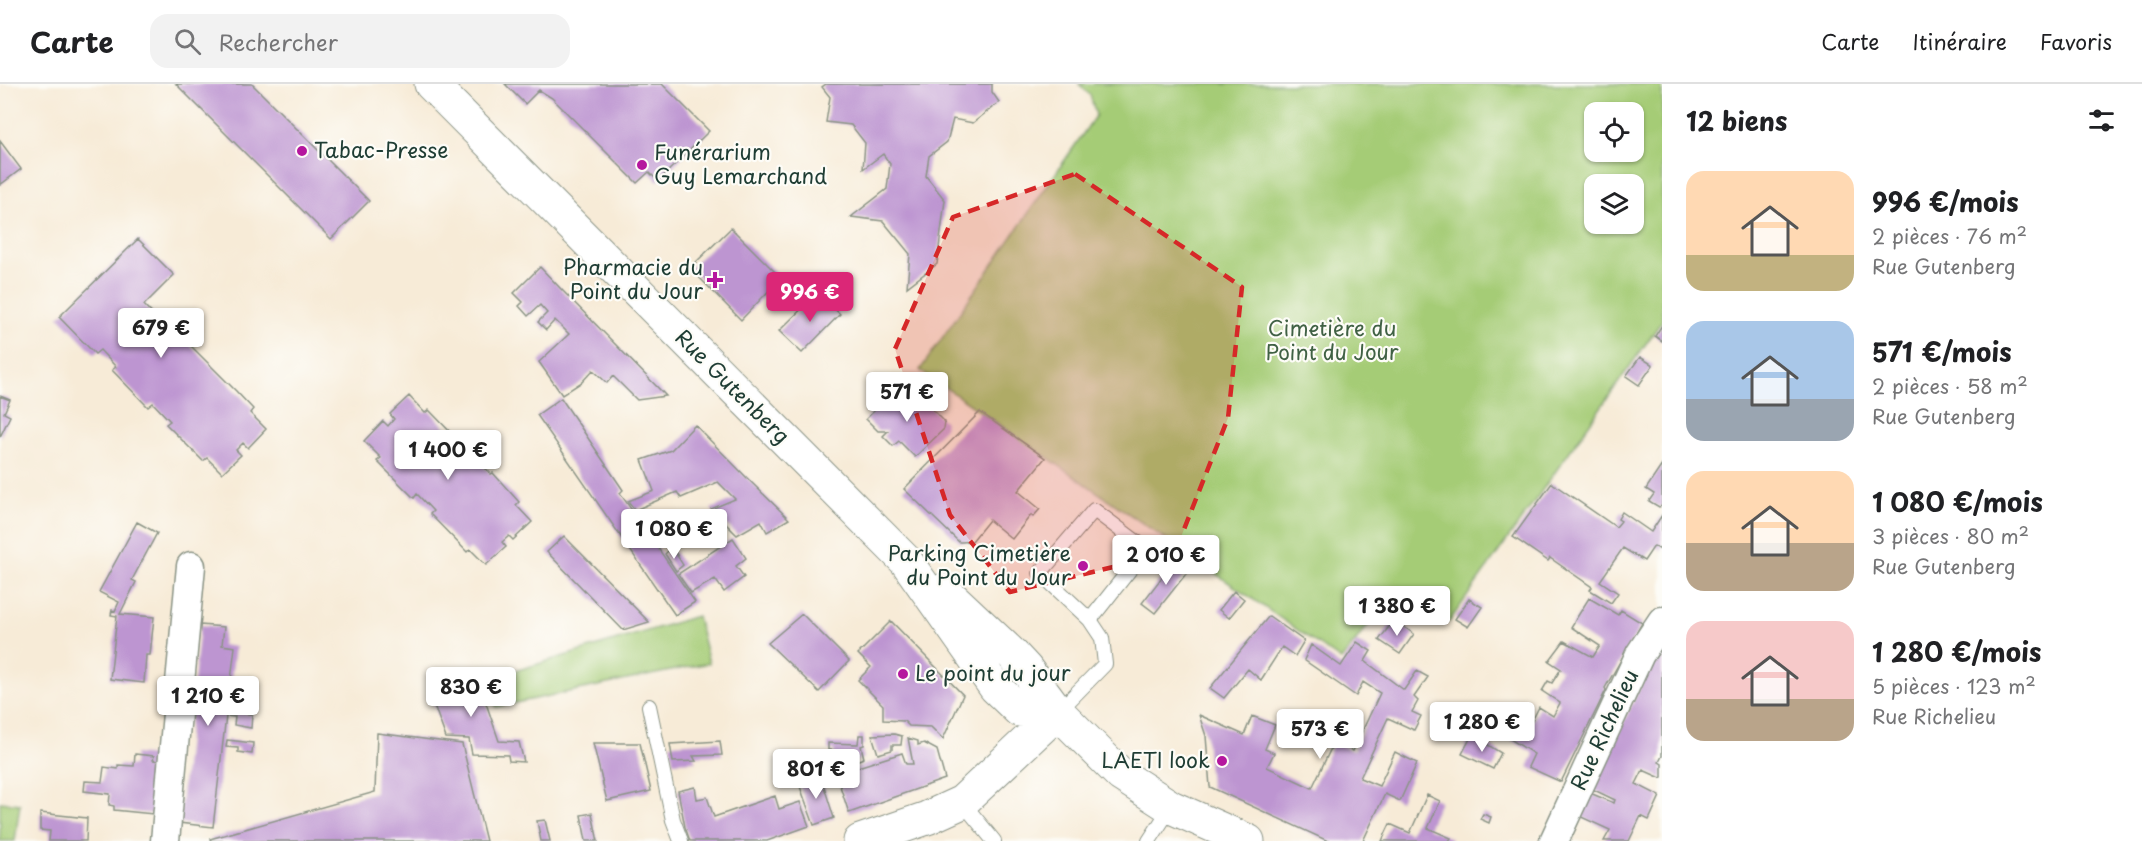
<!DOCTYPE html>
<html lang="fr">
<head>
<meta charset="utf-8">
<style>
	body { margin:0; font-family:"Playpen Sans",sans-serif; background:#f2f2f2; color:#202124; height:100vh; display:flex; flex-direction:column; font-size:22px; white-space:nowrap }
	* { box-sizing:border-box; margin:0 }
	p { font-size:20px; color:#757577 }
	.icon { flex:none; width:33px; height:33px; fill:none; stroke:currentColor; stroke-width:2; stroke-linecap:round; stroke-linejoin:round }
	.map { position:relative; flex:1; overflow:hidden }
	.sheet { display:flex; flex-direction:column; background:#fff; width:480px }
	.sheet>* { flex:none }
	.controls { position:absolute; left:1584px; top:18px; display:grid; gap:12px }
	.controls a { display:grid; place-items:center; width:60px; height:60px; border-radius:12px; background:#fff; box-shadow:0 2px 4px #0004; font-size:30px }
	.price { position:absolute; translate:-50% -51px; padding:0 14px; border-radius:6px; background:#fff; color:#222; font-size:20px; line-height:39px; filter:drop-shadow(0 2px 3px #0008) }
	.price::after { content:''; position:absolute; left:50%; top:36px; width:18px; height:14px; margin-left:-9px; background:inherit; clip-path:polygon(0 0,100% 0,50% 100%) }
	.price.selected { background:#db2777; color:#fff }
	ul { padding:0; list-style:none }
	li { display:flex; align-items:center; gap:18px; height:150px; padding:0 24px }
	li span { display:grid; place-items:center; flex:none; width:168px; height:120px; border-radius:18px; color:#555 }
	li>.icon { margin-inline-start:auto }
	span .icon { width:72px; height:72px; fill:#fffc; stroke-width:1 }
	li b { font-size:26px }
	h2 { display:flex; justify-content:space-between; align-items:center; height:72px; padding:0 24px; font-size:26px }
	header { display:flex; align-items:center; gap:36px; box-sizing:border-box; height:84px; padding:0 30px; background:#fff; border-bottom:2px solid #e0e0e0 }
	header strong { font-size:28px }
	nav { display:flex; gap:33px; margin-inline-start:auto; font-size:21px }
	.search { width:420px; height:54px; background:#f2f2f2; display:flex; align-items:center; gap:15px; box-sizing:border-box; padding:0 21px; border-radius:18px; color:#757577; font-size:22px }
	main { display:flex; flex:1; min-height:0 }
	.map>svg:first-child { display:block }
	.green { fill:#a5cc76; stroke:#628455; stroke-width:1.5; fill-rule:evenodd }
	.building { fill:#bd95d1 }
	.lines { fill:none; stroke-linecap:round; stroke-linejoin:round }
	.lane-casing { stroke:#8b9486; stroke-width:16 }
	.street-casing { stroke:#8b9486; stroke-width:31 }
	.secondary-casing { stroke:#8b9486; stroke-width:35 }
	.lane { stroke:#fff; stroke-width:14 }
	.street { stroke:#fff; stroke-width:28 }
	.secondary { stroke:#fff; stroke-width:33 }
	.marked { fill:#d62828; fill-opacity:0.2; stroke:#d62828; stroke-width:4.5; stroke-dasharray:12 8; stroke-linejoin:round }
	.poi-dot { fill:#b5179e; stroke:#fdfcf7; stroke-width:2 }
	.labels { text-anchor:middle; stroke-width:4.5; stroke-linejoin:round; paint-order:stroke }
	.poi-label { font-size:21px; fill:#1f3d34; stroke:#fdfcf7; text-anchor:start }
	.park-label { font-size:21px; fill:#406144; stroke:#fdfcf7 }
	.street-label { font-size:21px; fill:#1f3d34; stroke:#fdfcf7 }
</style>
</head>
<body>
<header>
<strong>Carte</strong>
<div class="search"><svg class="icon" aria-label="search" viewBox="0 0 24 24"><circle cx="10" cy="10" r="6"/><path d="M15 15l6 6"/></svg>Rechercher</div>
<nav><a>Carte</a><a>Itinéraire</a><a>Favoris</a></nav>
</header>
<main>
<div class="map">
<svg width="1662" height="757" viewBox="0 0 1662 757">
	<rect width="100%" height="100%" fill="#fdfcf7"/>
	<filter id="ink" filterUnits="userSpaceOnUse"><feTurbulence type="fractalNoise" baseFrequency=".0167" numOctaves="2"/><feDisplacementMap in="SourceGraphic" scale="12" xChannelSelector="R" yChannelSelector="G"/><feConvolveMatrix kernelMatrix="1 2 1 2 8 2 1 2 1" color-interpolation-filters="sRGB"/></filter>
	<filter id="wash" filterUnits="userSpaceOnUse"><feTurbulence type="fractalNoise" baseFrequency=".008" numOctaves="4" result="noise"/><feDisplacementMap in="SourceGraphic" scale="24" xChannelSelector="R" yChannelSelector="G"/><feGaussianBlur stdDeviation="1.35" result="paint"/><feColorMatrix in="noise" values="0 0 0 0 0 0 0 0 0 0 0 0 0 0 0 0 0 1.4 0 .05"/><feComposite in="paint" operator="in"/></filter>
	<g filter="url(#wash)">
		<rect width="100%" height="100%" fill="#f7ebd7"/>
		<path class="green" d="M1079 0H1662V237L1449 538 1411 508 1391 512 1341 576 920 286 1096 31 1090 11ZM1634 28V68H1594V28ZM1634 100V140H1594V100Z
			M697 532 709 579 496 623 488 595Z
			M0 718 20 720 15 757H0Z"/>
		<g id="blocks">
			<path class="building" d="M176 0H252L369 117 331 155Z
				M505 0H662L709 47 658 97 649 88 637 99 552 14 539 6 525 20Z
				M826 0H992V8L999 18 973 39 953 35 947 58 929 72 926 92 945 116 937 180 907 203 910 170 883 137 851 133 887 105 890 80 883 70 863 85 865 59 851 41 826 38 830 13 822 3Z
				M0 57 21 85 0 101Z
				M731 144 781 194 741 236 690 184Z
				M138 155 174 191 144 221 160 238 164 235 236 307 253 325 250 329 266 345 248 364 243 359 236 366 241 371 222 389 207 374 203 377 166 340 170 337 153 319 148 323 112 286 116 283 100 266 95 270 59 233Z
				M540 183 560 204 666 312 637 316 613 292 607 299 593 286 582 298 562 311 539 278 569 250 555 236 546 246 538 238 547 229 540 221 528 232 519 222 523 218 514 209Z
				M818 209 840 230 802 269 779 247Z
				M1662 241V257L1655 252Z
				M1640 273 1653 281 1639 301 1626 292Z
				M895 306 911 321 916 317H924L945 338 944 345 915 373 899 357 893 362 883 352 888 347H878L866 335Z
				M0 312 10 316 4 329 10 332 0 353Z
				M409 312 425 329 429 326 491 390 493 389 519 418 516 421 532 438 513 456 509 452 502 458 506 463 486 481 470 465 467 468 430 430 433 427 417 410 414 414 377 377 381 374 364 357 383 337 388 342 394 335 390 330Z
				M561 314 623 406 620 409 695 518 675 531 537 331Z
				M980 328 1045 374 1018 407 1040 425 1033 433 1031 431 1012 455 989 436 972 457 962 458H959L904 405Z
				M695 341 751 398 789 435 767 448 761 437 737 451 711 425 735 415 718 398 681 414 677 408 635 426 628 417 654 407 642 376 671 366Z
				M1662 381V422L1659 423 1649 417 1654 410 1646 405Z
				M1552 399 1616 443 1621 437 1618 435 1622 428 1651 448 1662 431V467L1654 462 1644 477 1623 464 1600 497 1618 509 1611 519 1590 506 1592 503 1550 474 1548 477 1513 453Z
				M137 438 157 449 132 496 136 498 120 530 154 533 150 571H146L144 599 110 595 117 532 111 531 112 526 115 527 119 518 99 508Z
				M564 452 649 538 623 546 547 468Z
				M733 454 746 474 736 482 744 493 724 508 715 495 691 509 678 490Z
				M669 466 673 470 675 468 683 481 676 487 665 470Z
				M1176 475 1189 486 1155 529 1142 519Z
				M1234 507 1244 515 1229 534 1219 526Z
				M1589 514 1618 531 1621 526 1642 539 1605 604 1606 606 1561 698 1528 683 1534 670 1510 655 1515 643 1526 649 1539 623 1553 632 1560 619 1542 607 1548 597 1552 599 1561 585 1549 577 1564 557 1593 573 1596 568 1600 562 1571 543Z
				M1469 515 1482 523 1468 543 1455 535Z
				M802 530 849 577 819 608 768 559Z
				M1269 532 1304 557 1295 572 1282 563 1261 596 1248 585 1224 614 1210 604Z
				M1394 536 1414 550 1400 570 1379 556Z
				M891 537 963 611 943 655 931 643 909 642 904 637 883 636V621L858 596 871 583 858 570Z
				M200 541 224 543 222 561 235 563 227 628 252 630 251 644 234 641 235 633 226 632 213 743 179 739Z
				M1357 558 1371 567 1365 577 1404 606 1417 587 1428 593 1414 613 1418 617 1412 628 1421 632 1414 646 1388 634 1360 694 1379 702 1395 668 1417 679 1400 717 1385 710 1363 757H1328L1210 703 1206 652 1199 631 1244 651 1252 632 1275 641 1265 665 1274 669 1267 683 1312 704 1334 658 1353 667 1380 609 1363 598 1356 612 1304 576 1311 561 1341 582Z
				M1662 564V672L1659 678 1662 680V693L1661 694 1643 686 1636 700 1660 712 1649 736 1641 732 1629 757H1604L1610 746 1579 732 1590 709 1614 719 1615 716 1592 705 1652 578Z
				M476 590 499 657 519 658 524 678 509 677 508 671 472 670 469 655 446 654 428 605Z
				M377 649 462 660 486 757H211L210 755 375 708Z
				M894 650 902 652 901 661H892V666L878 670 872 651Z
				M859 651H864V661L861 662 864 674 853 678 836 679 834 666H828V659L858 660Z
				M1472 651 1501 669 1493 685 1462 670Z
				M908 654 918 657V661L924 659 937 666 945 695 849 729 836 690 902 669 906 680H913Z
				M227 656 253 659 252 670 238 668V664L226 663Z
				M720 657 722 671 693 672 696 677 673 678 670 660Z
				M593 659H640L651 707 607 717Z
				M135 670 154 672 153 676 159 677 153 730 114 726V722L109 721 110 710 84 707 85 697 102 698 104 683 118 685V681L134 682Z
				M808 694 817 698 822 696 834 734 814 741 798 697Z
				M695 703 697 715 707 713 714 733 775 712 779 725 800 718 809 742 767 757H690L685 743 678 707Z
				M1427 711 1440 717 1428 744 1451 754 1449 757H1382L1390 740 1410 749Z
				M40 729 87 734 86 757H49L50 747 40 746Z
				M592 729 597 753 598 757H586L581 731Z
				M1483 730 1491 733 1489 739 1480 735Z
				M545 736 550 757H541L537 737Z"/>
		</g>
	</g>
	<g filter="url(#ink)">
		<use href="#blocks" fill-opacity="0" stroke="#8b9486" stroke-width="1.5"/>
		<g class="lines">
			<g class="lane-casing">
				<path id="lane" d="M649 622 673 736 681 757
					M1058 628 1105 580 1102 554 1090 536 1146 465 1094 426 1040 489 1090 536
					M962 718 994 757
					M1149 757 1171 723"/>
			</g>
			<g class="street-casing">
				<path id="street" d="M165 757 191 482
					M1554 757 1640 570 1662 537"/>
			</g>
			<g class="secondary-casing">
				<path id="secondary" d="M431 0 906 477 995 603 1019 626 1058 628
					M944 506 1012 570 1026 585 1058 628 1121 691 1171 723 1248 757
					M860 757 927 734 962 718 1058 628"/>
			</g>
			<use href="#lane" class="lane"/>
			<use href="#street" class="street"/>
			<use href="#secondary" class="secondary"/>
		</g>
	</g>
	<path class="marked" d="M1075 90 1242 203 1228 334 1175 468 1010 508 950 431 895 265 953 133Z"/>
	<g class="poi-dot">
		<circle cx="302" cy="67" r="6"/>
		<circle cx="642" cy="81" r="6"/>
		<path d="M712 187h6v6h6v6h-6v6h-6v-6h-6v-6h6z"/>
		<circle cx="1083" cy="482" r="6"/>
		<circle cx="903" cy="590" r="6"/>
		<circle cx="1222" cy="677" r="6"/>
	</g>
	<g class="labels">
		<g class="poi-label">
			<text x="314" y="74">Tabac-Presse</text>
			<text x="654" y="76">Funérarium<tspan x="654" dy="24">Guy Lemarchand</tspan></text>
			<text x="703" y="191" text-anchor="end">Pharmacie du<tspan x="703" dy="24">Point du Jour</tspan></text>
			<text x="1071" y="477" text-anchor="end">Parking Cimetière<tspan x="1071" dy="24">du Point du Jour</tspan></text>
			<text x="915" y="597">Le point du jour</text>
			<text x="1210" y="684" text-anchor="end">LAETI look</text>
		</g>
		<g class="park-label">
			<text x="1332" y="252">Cimetière du<tspan x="1332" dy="24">Point du Jour</tspan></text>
		</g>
		<g class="street-label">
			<text transform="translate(732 303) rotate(45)" y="7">Rue Gutenberg</text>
			<text transform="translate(1605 646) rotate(-65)" y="7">Rue Richelieu</text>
		</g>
	</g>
</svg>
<div class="controls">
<a><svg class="icon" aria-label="locate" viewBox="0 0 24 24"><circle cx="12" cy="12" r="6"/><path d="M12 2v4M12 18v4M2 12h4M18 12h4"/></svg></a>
<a><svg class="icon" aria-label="layers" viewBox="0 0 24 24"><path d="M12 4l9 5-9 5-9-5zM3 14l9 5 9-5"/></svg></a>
</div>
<b class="price selected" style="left:810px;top:239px">996 €</b>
<b class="price" style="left:161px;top:275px">679 €</b>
<b class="price" style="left:907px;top:339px">571 €</b>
<b class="price" style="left:448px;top:397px">1 400 €</b>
<b class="price" style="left:674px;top:476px">1 080 €</b>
<b class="price" style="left:1166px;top:502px">2 010 €</b>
<b class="price" style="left:1397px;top:553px">1 380 €</b>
<b class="price" style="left:471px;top:634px">830 €</b>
<b class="price" style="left:208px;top:643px">1 210 €</b>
<b class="price" style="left:1482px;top:669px">1 280 €</b>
<b class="price" style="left:1320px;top:676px">573 €</b>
<b class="price" style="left:816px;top:716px">801 €</b>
</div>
<section class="sheet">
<h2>12 biens<svg class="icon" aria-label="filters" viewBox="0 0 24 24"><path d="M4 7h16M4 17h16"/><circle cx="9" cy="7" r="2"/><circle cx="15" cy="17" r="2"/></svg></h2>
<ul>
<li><span style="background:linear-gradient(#ffd9b3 70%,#c2b280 0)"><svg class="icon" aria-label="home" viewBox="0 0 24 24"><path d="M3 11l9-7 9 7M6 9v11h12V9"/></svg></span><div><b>996 €/mois</b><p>2 pièces · 76 m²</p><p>Rue Gutenberg</p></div></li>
<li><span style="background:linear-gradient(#a9c7e8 65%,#9aa5b1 0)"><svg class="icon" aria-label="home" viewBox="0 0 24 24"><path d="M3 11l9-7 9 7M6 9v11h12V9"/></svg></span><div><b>571 €/mois</b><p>2 pièces · 58 m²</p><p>Rue Gutenberg</p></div></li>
<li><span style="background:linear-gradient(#ffd9b3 60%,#b9a48a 0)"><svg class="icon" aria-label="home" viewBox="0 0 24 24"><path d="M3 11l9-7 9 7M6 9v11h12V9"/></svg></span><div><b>1 080 €/mois</b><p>3 pièces · 80 m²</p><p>Rue Gutenberg</p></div></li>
<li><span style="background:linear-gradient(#f6c9c9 65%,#b9a48a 0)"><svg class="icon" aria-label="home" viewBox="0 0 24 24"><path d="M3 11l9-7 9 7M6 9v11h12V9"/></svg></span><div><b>1 280 €/mois</b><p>5 pièces · 123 m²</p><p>Rue Richelieu</p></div></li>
</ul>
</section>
</main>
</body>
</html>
